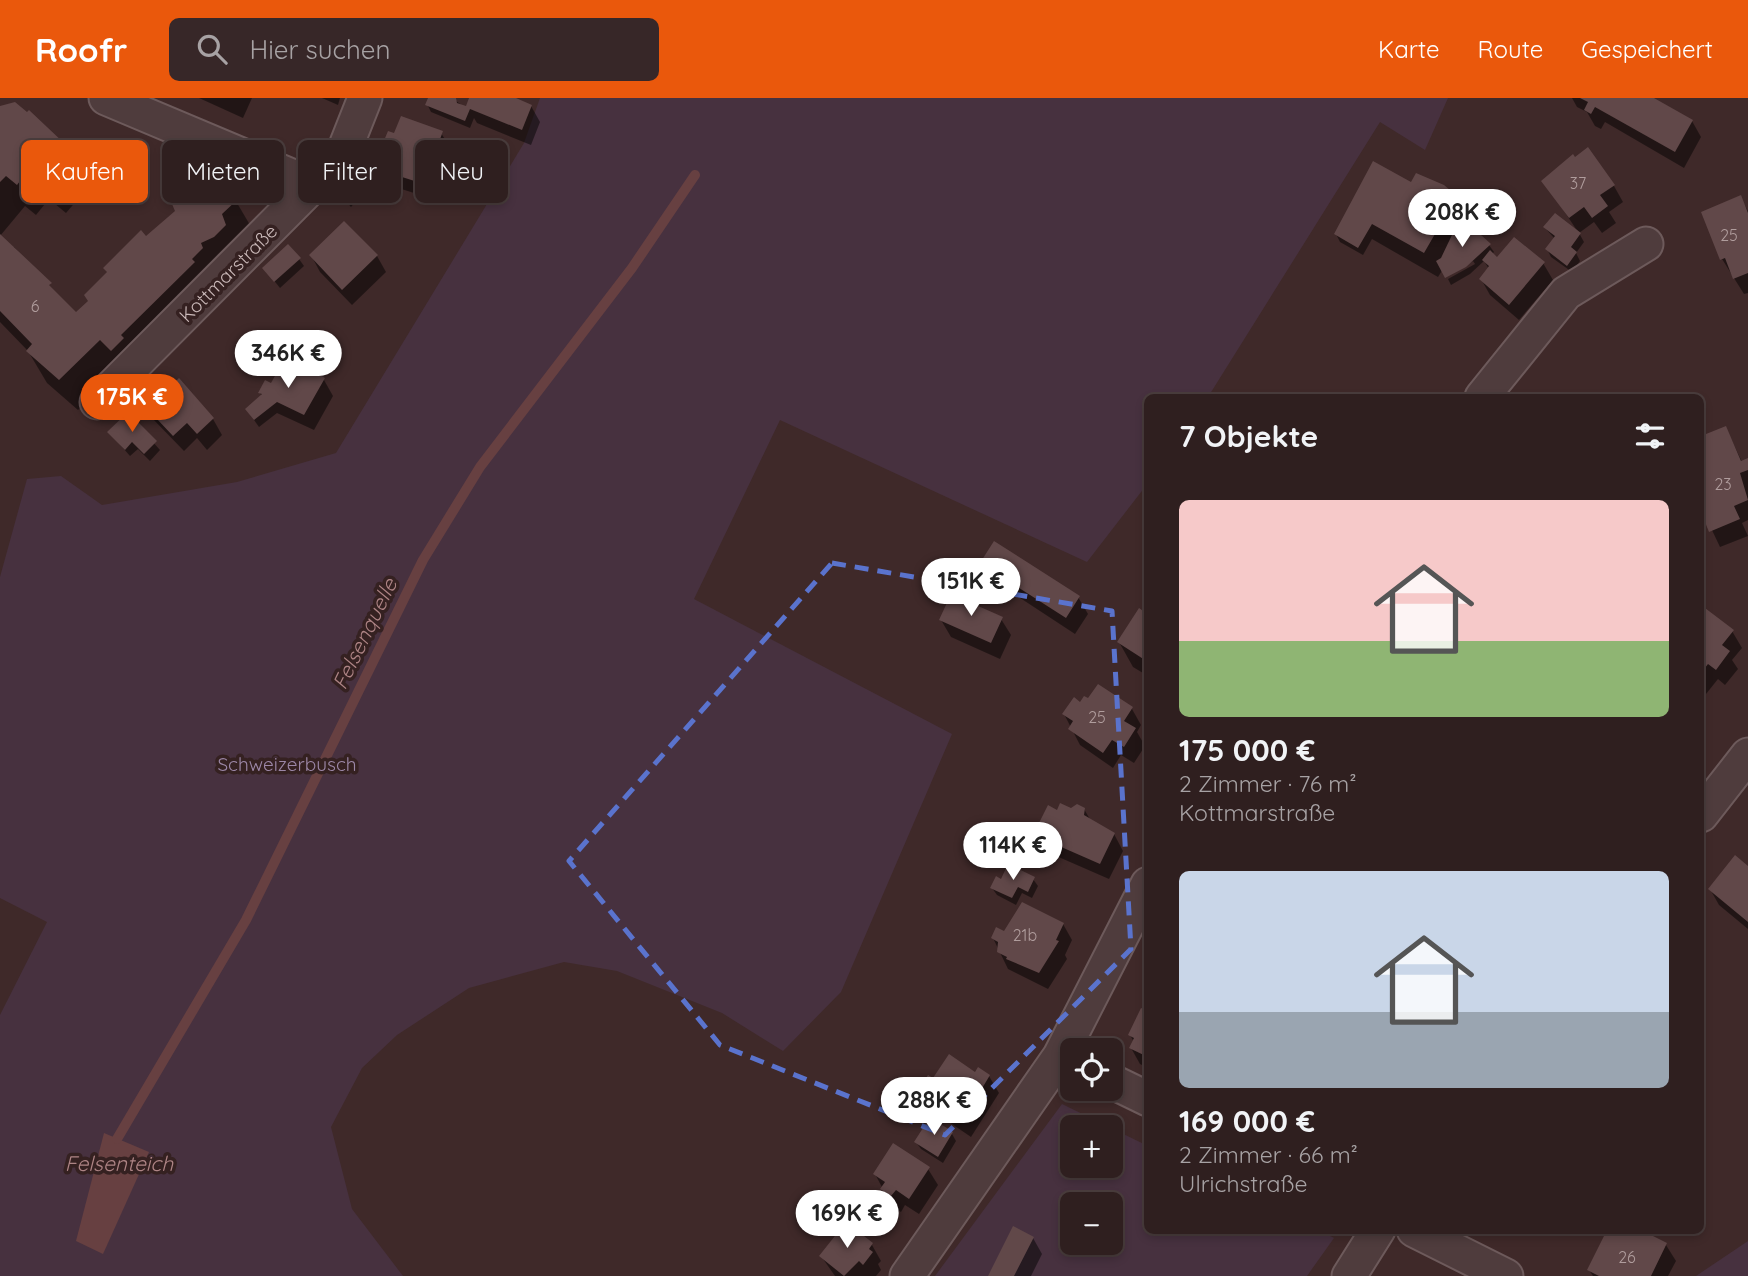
<!DOCTYPE html>
<html lang="de">
<head>
<meta charset="utf-8">
<style>
	body { margin:0; font-family:Quicksand,sans-serif; background:#372728; color:#f1f3f6; height:100vh; display:flex; flex-direction:column; font-size:26px; white-space:nowrap }
	* { box-sizing:border-box; margin:0 }
	p { font-size:23px; color:#a7a2a4 }
	.icon { flex:none; width:38px; height:38px; fill:none; stroke:currentColor; stroke-width:2; stroke-linecap:round; stroke-linejoin:round }
	.map { position:relative; flex:1; overflow:hidden }
	.drawer { position:absolute; left:1144px; top:296px; width:560px; height:840px; display:flex; flex-direction:column; background:#2f1f1f; border-radius:10px; box-shadow:0 4px 10px #0003,0 0 0 2px #4a3d3d }
	.drawer>* { flex:none }
	.guide { position:absolute; left:21px; top:42px; width:665px; height:63px; display:flex; gap:14px }
	.buttons { position:absolute; left:1060px; top:940px; display:grid; gap:14px }
	.buttons a { display:grid; place-items:center; width:63px; height:63px; border-radius:10px; background:#2f1f1f; box-shadow:0 4px 10px #0003,0 0 0 2px #4a3d3d; font-size:35px }
	.price { position:absolute; translate:-50% -60px; padding:0 16px; border-radius:24px; background:#fff; color:#222; font-size:23px; line-height:46px; filter:drop-shadow(0 2px 4px #0008) }
	.price::after { content:''; position:absolute; left:50%; top:42px; width:21px; height:16px; margin-left:-10px; background:inherit; clip-path:polygon(0 0,100% 0,50% 100%) }
	.price.selected { background:#ea580c; color:#fff }
	ul { padding:0; list-style:none }
	li { display:grid; align-content:center; gap:14px; height:371px; padding:0 35px }
	li span { display:grid; place-items:center; height:217px; border-radius:10px; color:#555 }
	li>.icon { margin-inline-start:auto }
	span .icon { width:126px; height:126px; fill:#fffc; stroke-width:1 }
	li b { font-size:30px }
	h2 { display:flex; justify-content:space-between; align-items:center; height:84px; padding:0 35px; font-size:30px }
	.tag { padding:0 24px; border-radius:10px; background:#2f1f1f; box-shadow:0 4px 10px #0003,0 0 0 2px #4a3d3d; font-size:24px; line-height:63px }
	.tag.selected { background:#ea580c; color:#fff }
	header { display:flex; align-items:center; gap:42px; box-sizing:border-box; height:98px; padding:0 35px; background:#ea580c; color:#fff }
	header strong { font-size:33px }
	nav { display:flex; gap:38px; margin-inline-start:auto; font-size:24px }
	.search { width:490px; height:63px; background:#372728; display:flex; align-items:center; gap:18px; box-sizing:border-box; padding:0 24px; border-radius:10px; color:#a7a2a4; font-size:26px }
	.map>svg:first-child { display:block }
	.green { fill:#47313f; fill-rule:evenodd }
	.water { fill:#674041 }
	.shadow { fill:#0007 }
	.lines { fill:none; stroke-linecap:round; stroke-linejoin:round }
	.stream { stroke:#674041; stroke-width:10 }
	.building { fill:#614849 }
	.minor-casing { stroke:#6d5a5b; stroke-width:37 }
	.minor { stroke:#4f3c3d; stroke-width:33 }
	.marked { fill:none; stroke:#5a73cd; stroke-width:5; stroke-dasharray:14 9; stroke-linejoin:round }
	.labels { text-anchor:middle; stroke-width:7; stroke-linejoin:round; paint-order:stroke }
	.number-label { font-size:16px; fill:#b09d9d }
	.street-label { font-size:19px; fill:#cab9b9; stroke:#352121 }
	.park-label { font-size:19px; fill:#9c87a7; stroke:#352121 }
	.water-label { font-size:21px; font-style:italic; fill:#ae8485; stroke:#352121 }
</style>
</head>
<body>
<header>
<strong>Roofr</strong>
<div class="search"><svg class="icon" aria-label="search" viewBox="0 0 24 24"><circle cx="10" cy="10" r="6"/><path d="M15 15l6 6"/></svg>Hier suchen</div>
<nav><a>Karte</a><a>Route</a><a>Gespeichert</a></nav>
</header>
<div class="map">
<svg width="1748" height="1178" viewBox="0 0 1748 1178">
	<rect width="100%" height="100%" fill="#3f2929"/>
	<path class="green" d="M540 0H1448L1425 52 1380 24 1208 299H1148V385L1087 464 780 322 694 501 952 636 841 894 783 953 722 915 617 873 564 864 469 890 397 937 362 970 331 1029 352 1111 403 1178H0V917L47 824 0 800V479L27 381 61 378 102 407 237 384 336 355 524 45Z
		M1062 1006 1109 1029H1073V1068H1111V1030L1148 1048V1132H1319L1334 1140 1307 1178H935ZM1073 1106H1111V1144H1073Z
		M1748 1143V1178H1696Z"/>
	<path class="water" d="M104 1035 149 1054 103 1156 76 1143Z"/>
	<path class="shadow" d="M199 0H252L243 20Z
		M322 0H340L338 7Z
		M429 0H452L467 11 471 0H511L531 8 540 24 531 47 477 25 474 20 470 30 431 14 427 6Z
		M1572 0H1651L1692 23 1701 39 1684 70 1605 24 1601 31 1595 28 1587 14 1577 9Z
		M0 11 27 17 29 14 64 48 82 79 73 91 78 101 66 115 49 101 36 117 25 108 0 138Z
		M441 35 451 51 433 101 395 89 385 73 384 64 389 52 385 45 395 37Z
		M199 64 215 93 227 88 250 127 235 142 239 152 78 312 47 285 28 253 0 224V140L12 151 14 149 76 217 146 140 177 114Z
		M1544 83 1614 88 1623 104 1609 114 1616 125 1602 135 1594 124 1579 135 1584 144 1576 155 1580 163 1572 174 1551 159 1547 151 1555 141 1545 130 1578 134Z
		M348 84 360 98 351 109 339 95Z
		M1411 87 1455 99 1471 130 1489 147 1494 154 1492 156 1498 161 1543 165 1553 182 1519 222 1490 197 1481 181 1489 171 1484 163 1470 176 1451 187 1448 181 1475 166 1473 163 1446 178 1443 171 1438 179 1372 141 1363 157 1340 144 1336 136Z
		M1740 99 1748 113V195L1744 196 1722 161Z
		M311 157 377 158 386 174 352 207 320 174Z
		M299 161 304 168 280 190 264 170Z
		M324 282 333 298 314 332 277 315 259 329 247 312 262 298 260 295 271 288Z
		M163 298 213 321 222 337 207 352 197 340 184 353 151 319 142 303Z
		M128 316 160 352 150 363 138 351 130 358 109 334Z
		M1726 330 1742 364 1748 362V422L1742 425 1748 438 1720 449 1701 409V340Z
		M982 465 1078 499 1088 516 1075 536 1008 492 1002 483 987 473Z
		M1701 510 1732 533 1742 550 1732 562 1738 571 1725 587 1718 581 1706 596 1701 592Z
		M1148 515V578L1133 569 1119 544Z
		M1001 521 1011 537 1000 561 951 539 941 522Z
		M1081 606 1132 611 1141 627 1137 634 1145 648 1134 665 1121 657 1113 670 1080 647 1064 616Z
		M1084 711 1091 723 1114 736 1123 753 1109 781 1054 757 1045 741 1048 735 1041 725 1072 712Z
		M1748 771V831L1719 807 1710 791Z
		M1033 781 1038 788 1032 800 1022 795 1016 807 997 797 992 790 1001 783Z
		M1063 826 1072 842 1065 857 1067 861 1048 891 1008 871 993 840Z
		M1148 914V970L1140 966 1131 950 1134 944 1130 937Z
		M976 976 989 978 999 995 971 1039 933 1013 922 989 933 983Z
		M952 1036 956 1043 943 1065 921 1051 916 1044Z
		M928 1071 938 1087 919 1116 905 1107 901 1114 892 1108 875 1076Z
		M1637 1132 1666 1147 1676 1163 1668 1178H1593L1589 1172Z
		M1033 1140 1042 1156 1031 1178H990Z
		M872 1147 881 1163 878 1166 881 1172 876 1178H835L821 1158Z"/>
	<g class="lines">
		<path class="stream" d="M117 1041 246 822 423 462 480 369 632 170 695 77"/>
	</g>
	<path class="building" d="M428 0H456L457 5 466 8 469 0H516L532 7 522 32 470 11 465 23 425 7Z
		M1580 0H1654L1693 22 1675 54 1595 9 1591 16 1584 12 1588 4Z
		M15 4 27 14 29 12 65 46 53 61 61 68 47 84 30 70 17 87 6 78 0 84V8Z
		M401 18 443 33 424 86 383 73 386 66 382 64 389 47 383 45 388 33 394 35Z
		M1588 49 1615 87 1600 97 1608 108 1592 120 1584 109 1569 120 1541 83 1573 56 1575 59Z
		M184 56 200 63 213 92 228 86 231 88 237 102 222 116 226 127 214 139 201 145 203 150 192 161 195 164 121 237 124 240 111 253 100 242 59 282 26 253 32 246 0 213V136L52 185 49 187 76 214 88 203 84 197 107 174 103 170 141 132 146 138 175 113 161 80 168 63Z
		M1373 63 1411 84 1416 75 1444 87 1457 98 1424 155 1372 126 1358 150 1334 136Z
		M348 82 357 89 346 103 337 95Z
		M1741 97 1748 115V175L1733 181 1725 160 1720 162 1701 114Z
		M1555 115 1581 135 1571 149 1577 154 1567 168 1545 151 1555 138 1543 129Z
		M1461 118 1468 121 1461 140 1471 128 1491 146 1466 169 1445 180 1436 163 1441 160Z
		M344 123 378 157 342 192 309 157Z
		M1514 139 1545 164 1509 207 1479 181 1489 168 1482 162 1490 152 1497 159Z
		M288 146 301 160 274 184 262 170Z
		M292 261 325 280 304 317 277 304 254 322 245 311 262 296 258 295 265 282 271 285 280 269 286 272Z
		M179 280 214 320 197 336 187 325 173 338 140 303 152 291 163 296Z
		M128 314 157 343 144 356 132 344 125 352 107 334Z
		M1726 328 1741 363 1748 360V372L1740 375 1748 402 1734 408 1740 421 1709 434 1701 414V338Z
		M994 443 1080 498 1066 520 980 465Z
		M951 496 1003 519 991 545 939 522Z
		M1701 507 1734 532 1722 547 1730 553 1716 572 1708 566 1701 575Z
		M1139 510 1146 515 1148 511V564L1117 544Z
		M1098 586 1133 609 1124 623 1136 630 1124 649 1112 642 1103 655 1068 631 1073 623 1062 616 1074 599 1080 604 1084 598 1088 600Z
		M1060 705 1071 710 1077 706 1085 710 1084 717 1115 735 1100 766 1043 741 1049 729 1039 725 1048 707 1057 712Z
		M1735 757 1748 768V824L1708 791Z
		M1008 766 1035 779 1028 794 1018 789 1012 800 990 790 996 778 1001 781Z
		M1022 804 1064 825 1056 842 1059 843 1039 875 1006 861 1007 859 997 854 998 844 991 840 996 829 1004 833Z
		M1141 910 1148 913V959L1129 950 1134 940 1128 937Z
		M949 956 975 974 978 969 990 977 962 1024 921 997 924 992 920 989 928 977 933 980Z
		M930 1019 953 1034 938 1059 914 1044Z
		M893 1045 930 1069 909 1101 896 1092 891 1098 880 1091 885 1084 873 1076Z
		M846 1124 873 1145 869 1151 873 1154 863 1167 859 1163 844 1178 819 1158Z
		M1013 1128 1034 1139 1014 1178H988Z
		M1607 1132H1641L1667 1145 1651 1178H1599L1587 1172Z"/>
	<g class="lines">
		<g class="minor-casing">
			<path id="minor" d="M106 0 315 88
				M1482 299 1566 195 1646 146
				M97 304 342 58 365 0
				M1701 717 1748 657
				M1111 983 1148 1001
				M1414 1132 1506 1178
				M907 1178 1060 958 1148 786
				M1349 1178 1378 1132"/>
		</g>
		<use href="#minor" class="minor"/>
	</g>
	<path class="marked" d="M832 465 1112 513 1131 851 945 1037 720 947 569 763Z"/>
	<g class="labels">
		<g class="number-label">
			<text x="1578" y="91">37</text>
			<text x="1729" y="143">25</text>
			<text x="35" y="214">6</text>
			<text x="1723" y="392">23</text>
			<text x="1097" y="625">25</text>
			<text x="1025" y="843">21b</text>
			<text x="1627" y="1165">26</text>
		</g>
		<g class="street-label">
			<text transform="translate(228 175) rotate(-45)" y="7">Kottmarstraße</text>
		</g>
		<g class="park-label">
			<text x="287" y="673">Schweizerbusch</text>
		</g>
		<g class="water-label">
			<text transform="translate(365 536) rotate(-64)" y="7">Felsenquelle</text>
			<text x="119" y="1073">Felsenteich</text>
		</g>
	</g>
</svg>
<div class="buttons">
<a><svg class="icon" aria-label="locate" viewBox="0 0 24 24"><circle cx="12" cy="12" r="6"/><path d="M12 2v4M12 18v4M2 12h4M18 12h4"/></svg></a>
<a>+</a>
<a>−</a>
</div>
<b class="price" style="left:1462px;top:151px">208K €</b>
<b class="price" style="left:288px;top:292px">346K €</b>
<b class="price selected" style="left:132px;top:336px">175K €</b>
<b class="price" style="left:971px;top:520px">151K €</b>
<b class="price" style="left:1013px;top:784px">114K €</b>
<b class="price" style="left:934px;top:1039px">288K €</b>
<b class="price" style="left:847px;top:1152px">169K €</b>
<div class="guide">
<a class="tag selected">Kaufen</a>
<a class="tag">Mieten</a>
<a class="tag">Filter</a>
<a class="tag">Neu</a>
</div>
<section class="drawer">
<h2>7 Objekte<svg class="icon" aria-label="filters" viewBox="0 0 24 24"><path d="M4 7h16M4 17h16"/><circle cx="9" cy="7" r="2"/><circle cx="15" cy="17" r="2"/></svg></h2>
<ul>
<li><span style="background:linear-gradient(#f6c9c9 65%,#8fb573 0)"><svg class="icon" aria-label="home" viewBox="0 0 24 24"><path d="M3 11l9-7 9 7M6 9v11h12V9"/></svg></span><div><b>175 000 €</b><p>2 Zimmer · 76 m²</p><p>Kottmarstraße</p></div></li>
<li><span style="background:linear-gradient(#c9d6e8 65%,#9aa5b1 0)"><svg class="icon" aria-label="home" viewBox="0 0 24 24"><path d="M3 11l9-7 9 7M6 9v11h12V9"/></svg></span><div><b>169 000 €</b><p>2 Zimmer · 66 m²</p><p>Ulrichstraße</p></div></li>
</ul>
</section>
</div>
</body>
</html>
